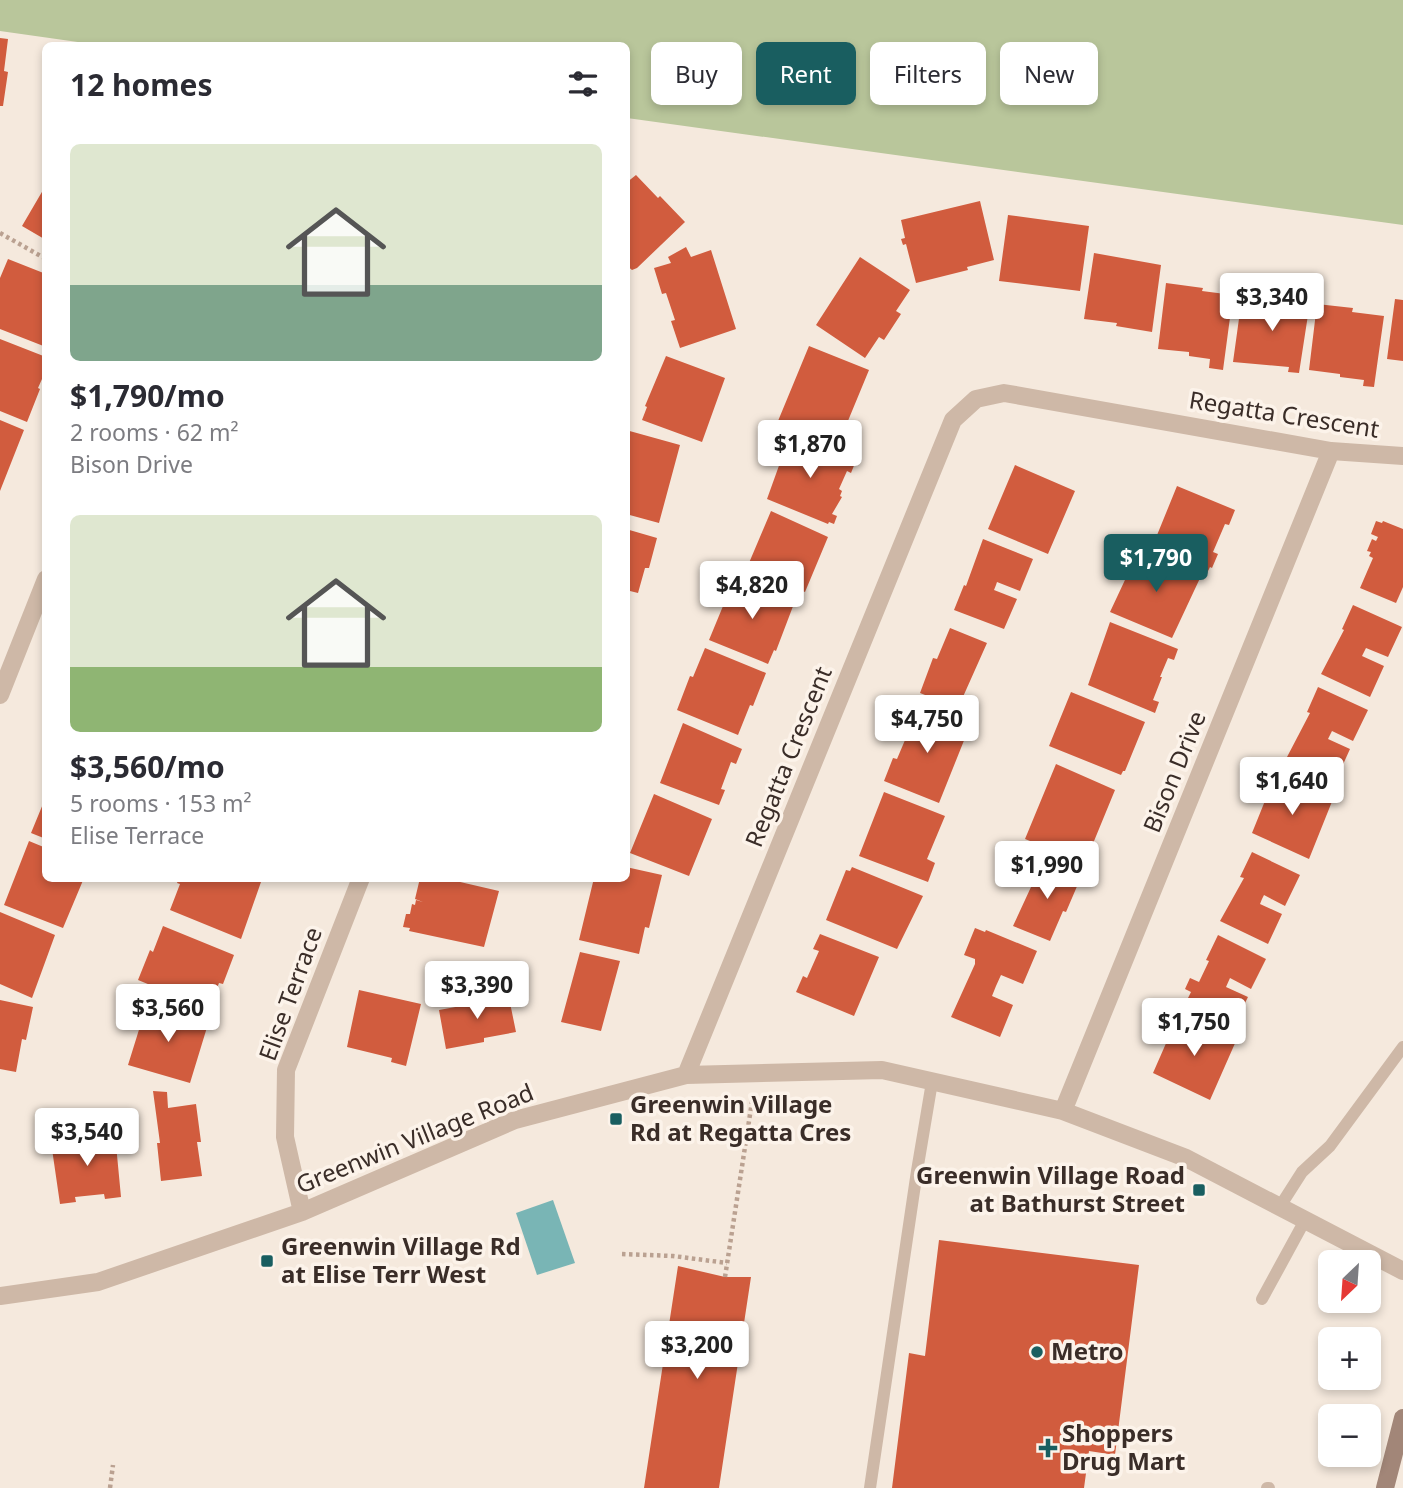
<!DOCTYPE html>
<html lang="en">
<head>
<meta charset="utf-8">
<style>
	body { margin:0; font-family:"Noto Sans",sans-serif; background:#f7f7f7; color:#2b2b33; height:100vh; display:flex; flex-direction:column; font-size:26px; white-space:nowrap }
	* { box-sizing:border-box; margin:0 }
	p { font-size:23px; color:#7c7c81 }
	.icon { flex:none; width:38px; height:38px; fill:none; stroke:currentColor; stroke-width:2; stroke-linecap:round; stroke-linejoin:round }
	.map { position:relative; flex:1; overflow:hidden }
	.side { position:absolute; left:42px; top:42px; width:588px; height:840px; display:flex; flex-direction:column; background:#fff; border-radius:10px; box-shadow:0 4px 10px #0003 }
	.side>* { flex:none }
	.banner { position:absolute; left:651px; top:42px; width:646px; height:63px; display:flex; gap:14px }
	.needle { width:46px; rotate:205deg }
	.tools { position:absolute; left:1318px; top:1250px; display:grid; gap:14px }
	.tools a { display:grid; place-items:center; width:63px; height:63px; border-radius:10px; background:#fff; box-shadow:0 4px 10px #0003; font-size:35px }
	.price { position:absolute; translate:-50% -60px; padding:0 16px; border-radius:7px; background:#fff; color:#222; font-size:23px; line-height:46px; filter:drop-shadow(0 2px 4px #0008) }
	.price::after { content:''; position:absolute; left:50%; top:42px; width:21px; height:16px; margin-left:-10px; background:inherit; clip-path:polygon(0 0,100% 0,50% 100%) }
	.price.on { background:#195e60; color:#fff }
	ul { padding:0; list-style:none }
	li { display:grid; align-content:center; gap:14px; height:371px; padding:0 28px }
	li span { display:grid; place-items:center; height:217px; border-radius:10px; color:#555 }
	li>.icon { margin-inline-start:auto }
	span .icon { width:126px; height:126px; fill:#fffc; stroke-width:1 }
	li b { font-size:30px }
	h2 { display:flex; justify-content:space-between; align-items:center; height:84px; padding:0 28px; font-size:30px }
	.chip { padding:0 24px; border-radius:10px; background:#fff; box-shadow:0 4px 10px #0003; font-size:24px; line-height:63px }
	.chip.on { background:#195e60; color:#fff }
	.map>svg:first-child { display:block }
	.green { fill:#b9c69b }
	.water { fill:#79b5b5 }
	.building { fill:#d15c3e }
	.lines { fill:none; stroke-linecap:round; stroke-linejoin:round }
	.path { stroke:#baa191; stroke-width:4.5; stroke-dasharray:3.5 3.5; stroke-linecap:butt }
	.lane { stroke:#ceb8a7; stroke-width:12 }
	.street { stroke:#ceb8a7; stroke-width:18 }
	.secondary { stroke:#a28678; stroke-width:18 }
	.poi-dot { fill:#195e60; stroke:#fcf3ea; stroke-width:2.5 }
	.labels { text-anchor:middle; stroke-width:7; stroke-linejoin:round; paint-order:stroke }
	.street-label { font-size:24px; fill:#3a2d28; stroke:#fcf3ea }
	.poi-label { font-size:24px; font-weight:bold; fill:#3a2d28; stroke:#fcf3ea; text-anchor:start }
</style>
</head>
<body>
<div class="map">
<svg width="1403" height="1488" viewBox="0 0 1403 1488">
	<rect width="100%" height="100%" fill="#f5e9dd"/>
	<path class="green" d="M0 0H1403V225L627 118 626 46H106L0 31Z"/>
	<path class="water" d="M553 1200 575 1263 537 1275 516 1213Z"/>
	<path class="building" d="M0 38 8 39 4 71 8 72 3 106H0Z
		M636 175 658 198 660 196 685 222 637 268 632 270 626 265 629 260 626 257V183Z
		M46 185V240L22 226Z
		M980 201 994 260 967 267 968 270 916 283 906 244 903 245 901 239 905 238 901 220Z
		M1008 215 1089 226 1080 291 999 281Z
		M686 247 691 257 711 250 736 329 680 348 671 321 675 320 666 293 662 294 654 268 671 263 668 257Z
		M1094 253 1161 265 1152 332 1116 326 1117 323 1084 319Z
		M860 257 910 290 896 311 901 314 884 340 879 337 865 358 816 325Z
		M8 259 46 274V347L0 329V278Z
		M1166 283 1203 288 1202 291 1233 295 1223 370 1209 368 1210 359 1189 356V352L1158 349Z
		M1242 297 1274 301V297L1310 302 1299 373 1288 372 1289 367 1233 362Z
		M1395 299 1403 300V361L1387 359Z
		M1317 304 1353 308 1352 312 1384 316 1374 387 1363 386 1364 380 1340 377V374L1309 370Z
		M0 339 46 357V370L38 388 40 389 27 422 0 411Z
		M809 346 869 370 838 445 778 421Z
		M666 356 725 378 702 442 642 420 647 407 645 406Z
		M0 420 24 430 0 491Z
		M626 430 680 445 659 523 626 514Z
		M790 435 852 460 855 463 851 473 847 471 839 489 842 491 840 496 842 497 832 514 837 516 834 524 829 522 828 524 767 499Z
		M1015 465 1075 491 1048 554 988 529Z
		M1177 486 1235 510 1229 525 1225 524 1213 552 1218 554 1212 568 1210 567 1207 573 1177 560 1178 555 1153 545Z
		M771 511 828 537 805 592 746 570Z
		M1376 521 1382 523 1383 521 1403 529V587L1396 603 1360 588 1373 558 1369 556 1371 552 1367 551 1372 539 1376 541 1378 537 1371 534Z
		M626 529 657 538 649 568H645L638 593 626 590Z
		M983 539 1033 559 1020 591 997 582 996 585 994 590 1017 599 1004 629 954 610 964 585 966 586Z
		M1139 550 1201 576 1172 638 1110 612Z
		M735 577 795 601 776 651 774 650 768 664 709 640Z
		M1353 605 1402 627 1388 657 1366 648 1362 656 1384 666 1370 697 1321 674 1344 630 1342 629Z
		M1110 622 1178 649 1174 660 1168 658 1160 677H1162L1153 700 1159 702 1155 713 1088 685Z
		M950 628 987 643 958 708 920 693 933 658 937 659Z
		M705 648 766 673 753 706 750 705 738 735 677 710 690 676 693 677Z
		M1318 687 1368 710 1353 741 1332 731 1328 739 1350 749 1336 780 1287 757 1310 713 1307 712Z
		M1071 692 1145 722 1125 771H1123L1121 775 1049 746Z
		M914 707 969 728 939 803 884 781 893 758 897 759 908 733 904 732Z
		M683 723 742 749 736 764 731 762 721 789 725 790 719 805 660 783Z
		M1056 764 1115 790 1085 863 1025 839Z
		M1275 776 1333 799 1309 859 1252 833Z
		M884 792 945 816 927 859 935 863 928 882 859 856Z
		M654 794 712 819 689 876 630 853Z
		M45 799H46V839L31 833Z
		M29 841 46 848V878H84L63 928 4 905Z
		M1252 852 1300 875 1285 906 1264 895 1262 899 1260 904 1282 914 1268 944 1220 921 1244 878 1240 877Z
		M1043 861 1081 877 1066 912 1063 911 1050 941 1013 926Z
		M626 867 662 875 649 928 645 927 639 954 579 940 594 878H626Z
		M852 867 923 896 897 949 826 920 846 870 850 871Z
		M179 878H251L261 882 241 939 170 910 180 884 177 883Z
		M420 878H443L499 891 484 947 409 931 410 928 403 927 406 914H410L412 904 415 905 416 900 423 902 415 899Z
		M0 912 55 935 32 998 0 984Z
		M163 926 234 955 223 984 219 983 209 1009 138 980 150 950 153 952Z
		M975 928 985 932 986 930 1037 951 1023 984 1001 975 996 986 992 996 1013 1005 1000 1037 951 1017 975 964V959L964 955Z
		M820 934 879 957 854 1016 796 992 803 976 807 978 819 951 813 949Z
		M1218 935 1266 959 1251 989 1230 978 1226 987 1248 997 1233 1027 1185 1004 1191 992 1185 989 1190 978 1199 982 1209 961 1206 960Z
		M580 952 620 961 601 1031 561 1022Z
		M359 990 421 1004 406 1066 391 1062 392 1058 347 1047Z
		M508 993 516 1032 484 1038V1042L446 1049 439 1010 472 1004V1000Z
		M0 1000 33 1007 26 1040 22 1039 16 1072 0 1069Z
		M147 1004 208 1024 190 1083 128 1065Z
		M1178 1016 1236 1041 1210 1100 1153 1073Z
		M153 1091 167 1092 168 1108 196 1104 201 1142H197L202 1176 161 1181 157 1143H160Z
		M115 1134 121 1197 105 1199 104 1194 75 1197 76 1202 60 1204 51 1142Z
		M939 1240 1139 1265 1115 1455 1089 1451 1084 1488H892L909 1353 925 1356Z
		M678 1266 725 1277H751L719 1488H644Z"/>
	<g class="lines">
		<path class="path" d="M0 233 46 259
			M622 1254 673 1256 727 1263
			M725 1277 753 1095
			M110 1488 113 1465"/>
		<path class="lane" d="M1279 1208 1302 1172 1330 1146 1403 1047
			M1262 1299 1304 1222
			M870 1488 917 1171 932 1082
			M1267 1488H1269"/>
		<path class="street" d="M0 695 46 579
			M686 1075 953 420 976 399 1004 393 1331 451 1403 456
			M1063 1111 1331 451
			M302 1212 285 1137 286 1070 361 878
			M0 1296 98 1282 302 1212 515 1120 686 1075 882 1070 1063 1111 1186 1158 1403 1271"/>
		<path class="secondary" d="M1385 1488 1403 1418"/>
	</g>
	<g class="poi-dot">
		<rect x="609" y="1112" width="14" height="14" rx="3.5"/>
		<rect x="1192" y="1183" width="14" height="14" rx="3.5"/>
		<rect x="260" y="1254" width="14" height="14" rx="3.5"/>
		<circle cx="1037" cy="1352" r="7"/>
		<path d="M1044.5 1437.5h7v7h7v7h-7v7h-7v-7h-7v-7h7z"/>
	</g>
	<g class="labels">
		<g class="street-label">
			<text transform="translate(1284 415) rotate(9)" y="8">Regatta Crescent</text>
			<text transform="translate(789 757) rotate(-68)" y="8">Regatta Crescent</text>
			<text transform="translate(1175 772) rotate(-68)" y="8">Bison Drive</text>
			<text transform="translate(291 994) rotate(-70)" y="8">Elise Terrace</text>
			<text transform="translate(415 1139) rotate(-22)" y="8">Greenwin Village Road</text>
		</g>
		<g class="poi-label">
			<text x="630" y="1113">Greenwin Village<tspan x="630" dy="28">Rd at Regatta Cres</tspan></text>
			<text x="1185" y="1184" text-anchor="end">Greenwin Village Road<tspan x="1185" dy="28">at Bathurst Street</tspan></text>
			<text x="281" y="1255">Greenwin Village Rd<tspan x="281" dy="28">at Elise Terr West</tspan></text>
			<text x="1051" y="1360">Metro</text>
			<text x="1062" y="1442">Shoppers<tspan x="1062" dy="28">Drug Mart</tspan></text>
		</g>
	</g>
</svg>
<div class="tools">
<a><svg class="needle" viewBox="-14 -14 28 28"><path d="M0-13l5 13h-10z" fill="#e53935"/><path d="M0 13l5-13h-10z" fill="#7c7c81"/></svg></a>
<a>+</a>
<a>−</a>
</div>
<b class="price" style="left:1272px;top:333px">$3,340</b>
<b class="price" style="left:810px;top:480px">$1,870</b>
<b class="price on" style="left:1156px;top:594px">$1,790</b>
<b class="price" style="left:752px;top:621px">$4,820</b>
<b class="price" style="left:927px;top:755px">$4,750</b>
<b class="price" style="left:1292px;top:817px">$1,640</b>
<b class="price" style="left:1047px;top:901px">$1,990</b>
<b class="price" style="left:477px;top:1021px">$3,390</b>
<b class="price" style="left:168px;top:1044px">$3,560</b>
<b class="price" style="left:1194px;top:1058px">$1,750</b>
<b class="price" style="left:87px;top:1168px">$3,540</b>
<b class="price" style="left:697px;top:1381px">$3,200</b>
<div class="banner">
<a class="chip">Buy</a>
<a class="chip on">Rent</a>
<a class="chip">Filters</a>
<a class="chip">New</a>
</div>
<section class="side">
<h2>12 homes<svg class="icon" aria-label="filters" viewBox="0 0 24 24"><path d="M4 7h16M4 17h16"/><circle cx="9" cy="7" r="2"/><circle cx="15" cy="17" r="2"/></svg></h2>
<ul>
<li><span style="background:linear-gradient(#dfe7d0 65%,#7fa58c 0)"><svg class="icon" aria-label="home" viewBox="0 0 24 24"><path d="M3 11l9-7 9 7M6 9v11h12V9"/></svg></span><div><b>$1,790/mo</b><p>2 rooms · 62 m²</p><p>Bison Drive</p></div></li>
<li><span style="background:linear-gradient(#dfe7d0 70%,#8fb573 0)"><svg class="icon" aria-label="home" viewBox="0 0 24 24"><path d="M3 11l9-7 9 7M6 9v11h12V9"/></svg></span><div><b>$3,560/mo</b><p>5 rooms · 153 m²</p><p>Elise Terrace</p></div></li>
</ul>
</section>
</div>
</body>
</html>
